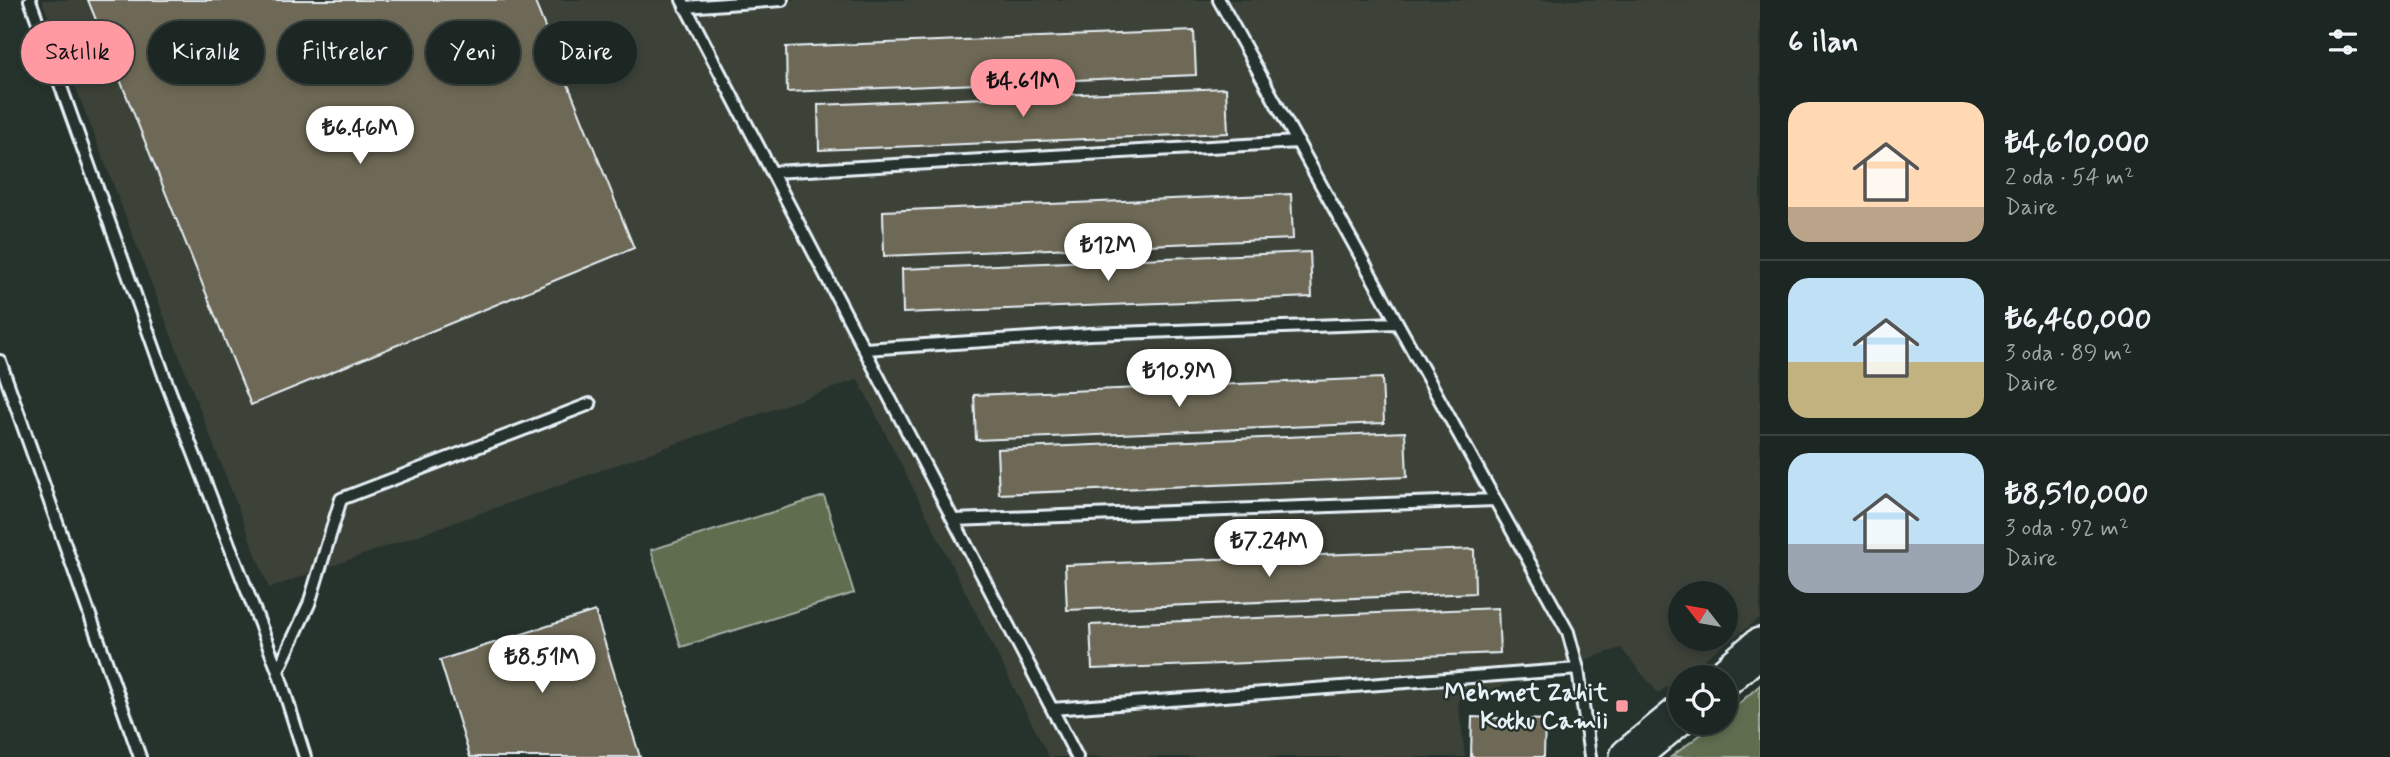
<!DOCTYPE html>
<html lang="tr">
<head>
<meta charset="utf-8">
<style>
	body { margin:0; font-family:Mynerve,sans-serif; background:#29322f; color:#f1f3f6; height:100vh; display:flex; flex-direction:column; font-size:26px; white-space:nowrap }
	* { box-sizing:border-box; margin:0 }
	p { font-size:23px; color:#a0a5a5 }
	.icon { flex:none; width:38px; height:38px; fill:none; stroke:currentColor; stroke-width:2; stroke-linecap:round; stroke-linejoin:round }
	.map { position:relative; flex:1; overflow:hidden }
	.details { display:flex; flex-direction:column; background:#1c2622; width:630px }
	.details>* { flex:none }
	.hud { position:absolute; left:21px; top:21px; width:665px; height:63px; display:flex; gap:14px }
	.needle { width:46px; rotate:301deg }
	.fabs { position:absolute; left:1668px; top:581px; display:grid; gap:14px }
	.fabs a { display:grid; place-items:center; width:70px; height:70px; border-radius:50%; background:#1c2622; box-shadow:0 4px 10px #0003,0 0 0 2px #3a4340; font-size:35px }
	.price { position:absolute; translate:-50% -60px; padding:0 16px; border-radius:24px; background:#fff; color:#222; font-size:23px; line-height:46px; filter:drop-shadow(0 2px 4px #0008) }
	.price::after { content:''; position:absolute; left:50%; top:42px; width:21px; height:16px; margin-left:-10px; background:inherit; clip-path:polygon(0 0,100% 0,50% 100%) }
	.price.on { background:#ff9aa2; color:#111 }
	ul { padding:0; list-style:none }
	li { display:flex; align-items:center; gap:21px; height:175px; padding:0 28px }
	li+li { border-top:2px solid #3a4340 }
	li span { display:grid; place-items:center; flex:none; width:196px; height:140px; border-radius:21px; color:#555 }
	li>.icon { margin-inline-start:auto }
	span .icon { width:84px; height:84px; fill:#fffc; stroke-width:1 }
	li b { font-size:30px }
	h2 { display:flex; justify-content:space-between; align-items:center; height:84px; padding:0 28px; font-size:30px }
	.tag { padding:0 24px; border-radius:32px; background:#1c2622; box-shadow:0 4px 10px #0003,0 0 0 2px #3a4340; font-size:24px; line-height:63px }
	.tag.on { background:#ff9aa2; color:#111 }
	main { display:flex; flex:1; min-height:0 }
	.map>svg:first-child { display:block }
	.built { fill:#3c4339; fill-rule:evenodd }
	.green { fill:#606d4f; stroke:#a4afa4; stroke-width:2 }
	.building { fill:#6e6956; stroke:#e8f1f8; stroke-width:2 }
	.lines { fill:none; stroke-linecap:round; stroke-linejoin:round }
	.lane-casing { stroke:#e8f1f8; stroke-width:16 }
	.primary-casing { stroke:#e8f1f8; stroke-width:42 }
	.lane { stroke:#26332d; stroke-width:10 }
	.primary { stroke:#26332d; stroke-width:37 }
	.poi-dot { fill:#ff9aa2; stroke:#26332d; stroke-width:2.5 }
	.labels { text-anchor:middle; stroke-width:5; stroke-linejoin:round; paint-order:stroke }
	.poi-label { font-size:24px; font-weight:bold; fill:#e8f1f8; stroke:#26332d; text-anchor:end }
</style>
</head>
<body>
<main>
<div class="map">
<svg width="1760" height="757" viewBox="0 0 1760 757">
	<rect width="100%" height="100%" fill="#26332d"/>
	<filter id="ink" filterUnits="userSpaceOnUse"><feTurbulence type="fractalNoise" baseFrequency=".0143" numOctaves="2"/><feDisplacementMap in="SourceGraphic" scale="14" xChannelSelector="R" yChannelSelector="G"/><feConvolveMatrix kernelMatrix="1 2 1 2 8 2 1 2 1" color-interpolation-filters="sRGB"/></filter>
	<g filter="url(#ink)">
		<path class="built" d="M42 0H1760V618L1658 693 1621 648 1458 700 1465 757H1049L858 379 269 588ZM1680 593H1726V639H1680Z"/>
		<path class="green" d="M824 496 854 593 681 647 651 550Z
			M1760 685V757H1671L1716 723H1726V715Z"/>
		<path class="building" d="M88 0H534L634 248 251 405Z
			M1194 31 1196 75 787 92 786 47Z
			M1226 88 1228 133 819 150 818 105Z
			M1291 194 1293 239 884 256 883 211Z
			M1310 252 1312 297 903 313 902 269Z
			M1382 378 1384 423 976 440 974 395Z
			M1405 432 1407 477 999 494 997 449Z
			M1474 549 1475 593 1067 610 1065 565Z
			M1498 608 1500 653 1092 669 1090 625Z
			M595 611 640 757H470L440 660Z
			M1472 717 1545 720 1544 757H1471Z"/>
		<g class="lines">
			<g class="lane-casing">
				<path id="lane" d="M30 0 166 381 278 671 305 757
					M682 0 1077 757
					M1219 0 1568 632 1578 669 1590 757
					M685 7 782 0
					M773 172 1298 142
					M865 349 1090 334 1397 323
					M0 361 140 757
					M954 520 1495 500
					M278 671 309 604 341 499 590 404
					M1052 709 1578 669"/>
			</g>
			<g class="primary-casing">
				<path id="primary" d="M1725 677 1760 647
					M1629 757 1680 715"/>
			</g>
			<use href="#lane" class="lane"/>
			<use href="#primary" class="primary"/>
		</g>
	</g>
	<rect class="poi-dot" x="1615" y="699" width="14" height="14" rx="3.5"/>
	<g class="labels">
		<g class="poi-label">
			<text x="1608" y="700">Mehmet Zahit<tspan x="1608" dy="28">Kotku Camii</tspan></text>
		</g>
	</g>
</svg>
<div class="fabs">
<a><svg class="needle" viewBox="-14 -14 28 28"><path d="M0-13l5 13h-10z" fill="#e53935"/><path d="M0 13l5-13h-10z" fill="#a0a5a5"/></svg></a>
<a><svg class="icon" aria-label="locate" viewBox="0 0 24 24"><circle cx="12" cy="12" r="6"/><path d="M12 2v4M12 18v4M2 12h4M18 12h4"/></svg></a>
</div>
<b class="price on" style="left:1023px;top:119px">₺4.61M</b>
<b class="price" style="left:360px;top:166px">₺6.46M</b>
<b class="price" style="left:1108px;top:283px">₺12M</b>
<b class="price" style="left:1179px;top:409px">₺10.9M</b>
<b class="price" style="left:1269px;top:579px">₺7.24M</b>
<b class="price" style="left:542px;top:695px">₺8.51M</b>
<div class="hud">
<a class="tag on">Satılık</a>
<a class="tag">Kiralık</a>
<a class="tag">Filtreler</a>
<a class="tag">Yeni</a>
<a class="tag">Daire</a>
</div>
</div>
<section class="details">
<h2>6 ilan<svg class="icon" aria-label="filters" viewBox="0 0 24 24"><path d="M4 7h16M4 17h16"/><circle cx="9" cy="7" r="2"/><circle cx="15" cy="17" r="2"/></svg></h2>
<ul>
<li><span style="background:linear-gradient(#ffd9b3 75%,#b9a48a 0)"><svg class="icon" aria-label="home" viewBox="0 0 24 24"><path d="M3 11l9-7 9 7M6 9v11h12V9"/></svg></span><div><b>₺4,610,000</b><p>2 oda · 54 m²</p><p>Daire</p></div></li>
<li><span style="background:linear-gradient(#bfe0f5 60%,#c2b280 0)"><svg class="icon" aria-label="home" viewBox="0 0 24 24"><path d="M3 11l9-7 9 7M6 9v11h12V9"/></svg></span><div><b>₺6,460,000</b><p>3 oda · 89 m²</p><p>Daire</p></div></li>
<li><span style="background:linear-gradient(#bfe0f5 65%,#9aa5b1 0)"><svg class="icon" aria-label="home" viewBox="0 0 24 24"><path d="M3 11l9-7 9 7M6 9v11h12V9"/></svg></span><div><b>₺8,510,000</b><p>3 oda · 92 m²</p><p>Daire</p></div></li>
</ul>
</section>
</main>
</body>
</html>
